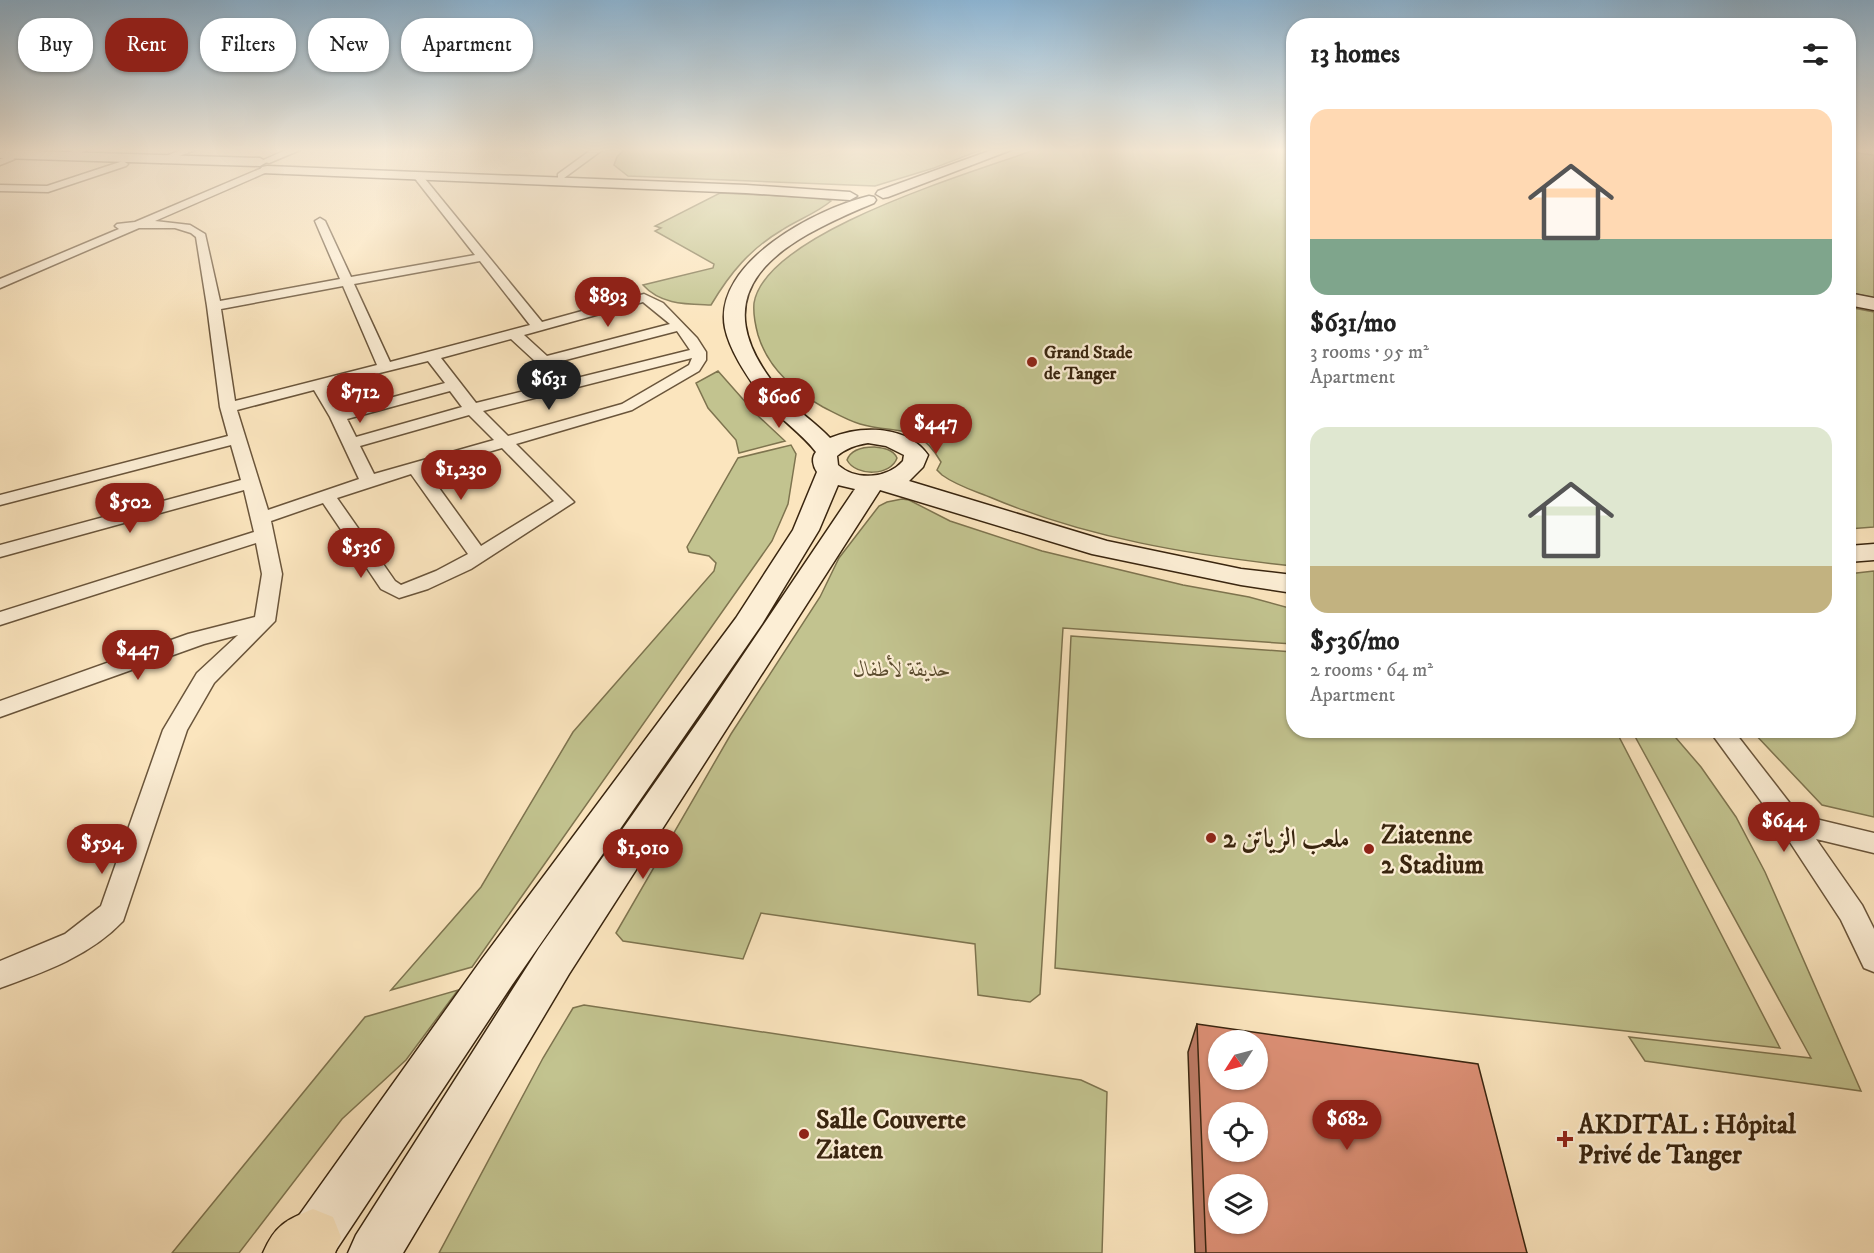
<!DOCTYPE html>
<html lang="en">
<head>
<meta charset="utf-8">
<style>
	body { margin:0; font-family:"IM FELL DW Pica",Amiri,serif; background:#f2f2f2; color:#222; height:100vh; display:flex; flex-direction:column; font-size:22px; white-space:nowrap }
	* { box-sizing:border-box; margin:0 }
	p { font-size:20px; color:#767676 }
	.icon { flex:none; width:33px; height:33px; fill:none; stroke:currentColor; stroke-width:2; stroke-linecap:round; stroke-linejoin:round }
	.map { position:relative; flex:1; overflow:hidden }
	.sheet { position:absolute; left:1286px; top:18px; width:570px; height:720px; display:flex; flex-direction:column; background:#fff; border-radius:24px; box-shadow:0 2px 4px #0004 }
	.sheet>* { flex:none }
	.top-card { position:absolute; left:18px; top:18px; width:570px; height:54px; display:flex; gap:12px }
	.needle { width:39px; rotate:234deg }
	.buttons { position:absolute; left:1208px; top:1030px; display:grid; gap:12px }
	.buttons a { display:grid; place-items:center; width:60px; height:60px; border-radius:50%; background:#fff; box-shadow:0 2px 4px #0004; font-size:30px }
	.price { position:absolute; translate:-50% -51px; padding:0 14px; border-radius:21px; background:#8f2418; color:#fff; font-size:20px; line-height:39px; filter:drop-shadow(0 2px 3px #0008) }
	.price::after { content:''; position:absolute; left:50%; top:36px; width:18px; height:14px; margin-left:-9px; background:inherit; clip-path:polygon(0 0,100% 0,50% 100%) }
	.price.current { background:#222; color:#fff }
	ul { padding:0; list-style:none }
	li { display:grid; align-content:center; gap:12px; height:318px; padding:0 24px }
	li span { display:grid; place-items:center; height:186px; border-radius:18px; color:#555 }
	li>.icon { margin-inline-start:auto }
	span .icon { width:108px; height:108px; fill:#fffc; stroke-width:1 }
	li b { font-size:26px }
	h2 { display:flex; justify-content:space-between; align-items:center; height:72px; padding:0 24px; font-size:26px }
	.chip { padding:0 21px; border-radius:24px; background:#fff; box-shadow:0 2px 4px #0004; font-size:21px; line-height:54px }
	.chip.current { background:#8f2418; color:#fff }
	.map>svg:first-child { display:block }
	.green { fill:#c2c38f; stroke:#7e744f; stroke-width:1.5 }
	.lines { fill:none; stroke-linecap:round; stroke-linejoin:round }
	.street-casing { stroke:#6a553b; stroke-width:3 }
	.secondary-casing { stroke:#39250f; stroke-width:3 }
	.primary-casing { stroke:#39250f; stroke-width:3 }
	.street { fill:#fceed5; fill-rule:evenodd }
	.secondary { fill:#fceed5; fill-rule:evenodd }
	.primary { fill:#fbe5be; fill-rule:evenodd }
	.wall { fill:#bd7b65; stroke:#39250f; stroke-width:1.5 }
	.building { fill:#dc8f75; stroke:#39250f; stroke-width:1.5; fill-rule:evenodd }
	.poi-dot { fill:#8f2418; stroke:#fceed5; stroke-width:2 }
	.labels { text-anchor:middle; stroke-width:4.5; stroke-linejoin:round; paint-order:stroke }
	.far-poi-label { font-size:18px; font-weight:bold; fill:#39250f; stroke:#fceed5; text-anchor:start }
	.park-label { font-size:21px; font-style:italic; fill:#5b4c2f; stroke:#fceed5 }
	.near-poi-label { font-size:26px; font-weight:bold; fill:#39250f; stroke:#fceed5; text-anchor:start }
</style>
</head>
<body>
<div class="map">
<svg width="1874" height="1253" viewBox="0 0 1874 1253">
	<rect width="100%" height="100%" fill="#fbe5be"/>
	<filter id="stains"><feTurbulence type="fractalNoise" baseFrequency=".00333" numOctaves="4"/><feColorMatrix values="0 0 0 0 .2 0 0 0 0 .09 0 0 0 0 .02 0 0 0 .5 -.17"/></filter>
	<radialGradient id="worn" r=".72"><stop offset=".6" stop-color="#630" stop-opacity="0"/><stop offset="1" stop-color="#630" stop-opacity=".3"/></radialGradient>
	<path class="green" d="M624 150H981L934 168 875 186 628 176 614 165 617 157Z
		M1034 150H1293V566C1191 555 1087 538 992 498 975 491 957 486 942 475L937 470 941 462C917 421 898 435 860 424 847 420 835 413 823 407 793 390 768 368 758 335 755 324 753 314 754 303 766 232 972 173 1034 150Z
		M1848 152 1874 155V298L1848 292V267H1852L1848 265Z
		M720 193 820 198 831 201C817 213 797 220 782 230 750 249 730 273 711 305 687 304 661 305 643 285L713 268 714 264 655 231 661 228 655 226Z
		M1848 307 1874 312V527L1848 529Z
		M718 371 756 414 785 441 739 453 736 440 708 408 696 383Z
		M791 445 796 454 788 504 772 541 472 967 391 990 481 887 573 732 714 571 716 563 709 556 689 552 687 547 738 458Z
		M874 447C883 448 893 449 897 458 891 476 856 477 847 460 851 449 863 447 874 447Z
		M902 499 909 500 950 521 1042 551 1183 585 1249 597 1293 609V644L1063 628 1040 994 1030 1002 978 995 975 944 761 913 743 959 623 941 616 933 731 734 820 597 839 558 879 506 887 502Z
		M1874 571V817L1822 805 1752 731 1848 730V574Z
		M1071 636 1293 652V730L1616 731 1780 1048 1055 968Z
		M1632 731H1670L1701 767 1736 817 1765 872 1861 1091 1645 1061 1629 1037 1811 1058Z
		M458 990 406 1060 342 1119 239 1253H172L365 1017Z
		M584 1005 1081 1080 1107 1092 1102 1253H439L543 1058 573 1008Z"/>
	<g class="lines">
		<g class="street-casing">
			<path id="street" d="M74 150H87L69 159 61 157Z
				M181 150H195L161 163 156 160Z
				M286 150H300L269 163 261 161Z
				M591 150H602L564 178H558V174Z
				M10 156 15 159 0 165V159Z
				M123 161 128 164 126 166 48 192 0 191V185L47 186Z
				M262 168 267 171 265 173 155 221 190 225 205 234 220 301 340 279 315 221 320 218 325 221 351 277 475 255 413 176 418 173 421 174 542 322 644 294 663 303 697 338 706 352V360L699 371 632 410 516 444 574 502 471 569 428 589 399 598 381 589 323 503 271 521 282 574 275 621 214 683 187 730 123 921C90 956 44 972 0 988V961L65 934 101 906 163 730 197 673 238 635 204 644 0 717V701L188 634 255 617 262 574 256 543 0 625V612L254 532 244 490 0 557V545L241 480 231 445 0 505V495L228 436 220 407 207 306 196 237 191 233 175 228H139L0 288V279L119 229 115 226 117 224 135 222ZM480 261 530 325 390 362 354 284ZM343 286 377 365 235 401 221 309ZM643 302 670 324 547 356 524 335ZM677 331 690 350 476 403 441 358 511 339 548 373 553 374 560 370 554 363ZM692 358 689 365 622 404 508 436 483 411ZM428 361 445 383 342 411 327 386ZM314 390 330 417 359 479 268 510 237 410ZM450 391 462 407 356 437 347 419ZM469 415 494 440 374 474 360 446ZM502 448 554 501 481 546 426 470ZM411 474 468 554 436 571 401 585 395 581 337 498Z
				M1709 730H1733L1799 815 1874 833V853L1816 839 1862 905 1874 929V972L1864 968 1841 920 1782 830Z"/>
		</g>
		<g class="secondary-casing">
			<path id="secondary" d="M0 150 260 158 267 162 260 166 0 158Z
				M992 150H1011L888 197 883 198 876 194 878 191Z
				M267 166 746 185 850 192 857 196 850 200 746 193 262 173 260 170 262 167Z
				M869 196 874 197 876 200 874 203C780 242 692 289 783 395 797 411 816 423 830 438 861 425 907 425 928 455L923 467 909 481 1107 541 1241 569 1293 575V593L1241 585 1092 554 880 490 569 974 403 1253H348L356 1235 539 948 704 713 855 489 838 485 819 530 762 624 512 985 334 1253H277L285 1235 482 959 736 618 793 530 817 472C813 466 811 458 816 452 800 431 777 418 761 396 748 377 730 352 725 328 712 262 818 208 869 196ZM868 443 886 446 904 455 903 461C887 479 856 481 838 465L837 456C846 448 856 445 868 443Z
				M1848 293 1874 298V310L1848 305Z
				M1874 544V560L1848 562V546Z"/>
		</g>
		<g class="primary-casing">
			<path id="primary" d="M313 1209 333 1217 341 1237 335 1253H263C275 1225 286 1220 313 1209Z"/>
		</g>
		<use href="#street" class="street"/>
		<use href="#secondary" class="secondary"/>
		<use href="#primary" class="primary"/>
	</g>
	<path class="wall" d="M1197 1024 1527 1253H1195L1188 1052Z"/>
	<path class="building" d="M1197 1024 1478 1064 1527 1253H1206ZM1218 1041H1257V1080H1218ZM1218 1113H1257V1152H1218ZM1218 1185H1257V1224H1218Z"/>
	<linearGradient id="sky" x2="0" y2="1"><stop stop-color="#8db7d7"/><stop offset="0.46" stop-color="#fdf3e2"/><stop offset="1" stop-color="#fdf3e2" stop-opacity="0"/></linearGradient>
	<rect width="1874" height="326" fill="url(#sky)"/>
	<g class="poi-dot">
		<circle cx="1032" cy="362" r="6"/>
		<circle cx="1211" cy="838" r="6"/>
		<circle cx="1369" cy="849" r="6"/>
		<circle cx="804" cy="1134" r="6"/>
		<path d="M1562 1130h6v6h6v6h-6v6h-6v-6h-6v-6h6z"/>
	</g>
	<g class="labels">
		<g class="far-poi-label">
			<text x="1044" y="358">Grand Stade<tspan x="1044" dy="21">de Tanger</tspan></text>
		</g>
		<g class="park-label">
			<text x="902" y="676">حديقة لأطفال</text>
		</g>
		<g class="near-poi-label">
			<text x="1381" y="843">Ziatenne<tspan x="1381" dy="30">2 Stadium</tspan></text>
			<text x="1223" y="847">ملعب الزياتن 2</text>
			<text x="816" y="1128">Salle Couverte<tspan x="816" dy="30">Ziaten</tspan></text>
			<text x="1578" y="1133">AKDITAL : Hôpital<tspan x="1578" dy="30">Privé de Tanger</tspan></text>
		</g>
	</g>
	<rect width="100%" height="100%" filter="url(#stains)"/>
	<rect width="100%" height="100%" fill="url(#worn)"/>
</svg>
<div class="buttons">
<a><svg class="needle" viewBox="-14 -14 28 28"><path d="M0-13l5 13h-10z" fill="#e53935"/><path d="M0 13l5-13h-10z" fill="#767676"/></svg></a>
<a><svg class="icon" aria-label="locate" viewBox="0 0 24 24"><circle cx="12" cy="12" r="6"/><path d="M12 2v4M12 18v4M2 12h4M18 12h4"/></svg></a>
<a><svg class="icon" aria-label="layers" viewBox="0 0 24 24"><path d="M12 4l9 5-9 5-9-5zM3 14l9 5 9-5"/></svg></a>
</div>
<b class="price" style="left:608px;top:328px">$893</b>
<b class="price current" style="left:549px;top:411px">$631</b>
<b class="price" style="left:360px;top:424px">$712</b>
<b class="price" style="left:779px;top:429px">$606</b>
<b class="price" style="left:936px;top:455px">$447</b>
<b class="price" style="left:461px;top:501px">$1,230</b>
<b class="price" style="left:130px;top:534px">$502</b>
<b class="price" style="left:361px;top:579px">$536</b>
<b class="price" style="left:138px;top:681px">$447</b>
<b class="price" style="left:1784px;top:853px">$644</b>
<b class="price" style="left:102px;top:875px">$594</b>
<b class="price" style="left:643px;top:880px">$1,010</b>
<b class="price" style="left:1347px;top:1151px">$682</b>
<div class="top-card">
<a class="chip">Buy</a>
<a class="chip current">Rent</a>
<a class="chip">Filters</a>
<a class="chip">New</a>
<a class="chip">Apartment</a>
</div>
<section class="sheet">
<h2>13 homes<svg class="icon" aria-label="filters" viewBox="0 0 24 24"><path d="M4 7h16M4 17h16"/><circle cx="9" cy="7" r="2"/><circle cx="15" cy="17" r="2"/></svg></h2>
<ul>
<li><span style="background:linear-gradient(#ffd9b3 70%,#7fa58c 0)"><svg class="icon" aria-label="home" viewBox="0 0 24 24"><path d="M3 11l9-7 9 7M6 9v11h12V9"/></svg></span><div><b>$631/mo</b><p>3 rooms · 95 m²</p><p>Apartment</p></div></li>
<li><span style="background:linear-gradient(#dfe7d0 75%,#c2b280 0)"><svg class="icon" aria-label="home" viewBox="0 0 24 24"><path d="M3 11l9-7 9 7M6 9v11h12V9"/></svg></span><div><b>$536/mo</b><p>2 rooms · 64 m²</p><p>Apartment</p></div></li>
</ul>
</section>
</div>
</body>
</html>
